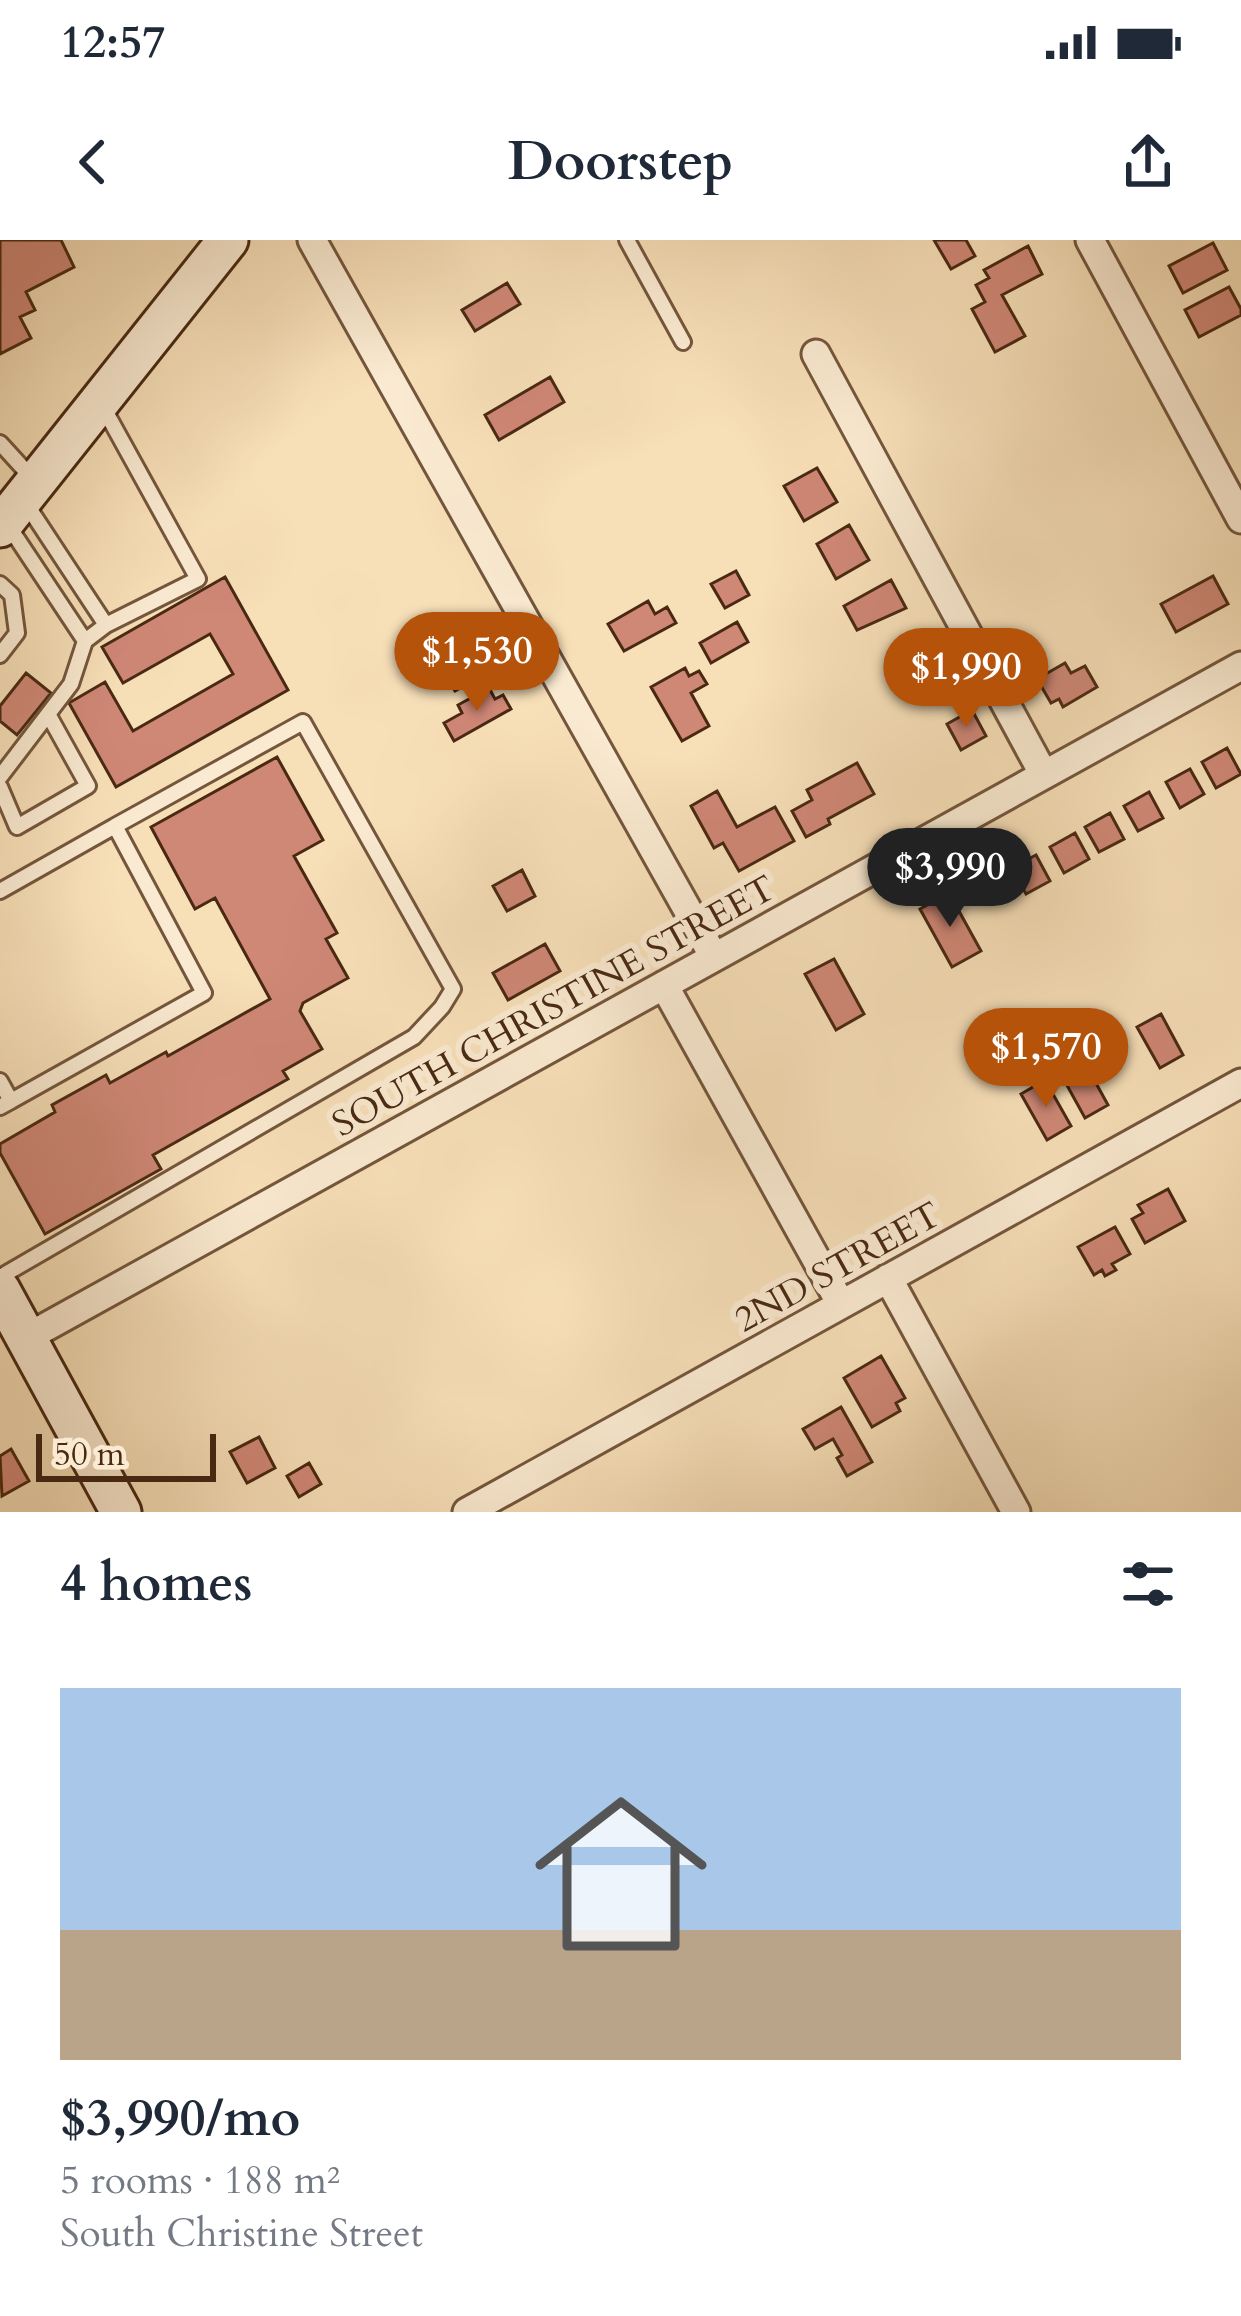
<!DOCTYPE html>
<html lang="en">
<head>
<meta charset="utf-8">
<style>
	body { margin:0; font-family:Cardo,serif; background:#f6f6f7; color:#1f2937; height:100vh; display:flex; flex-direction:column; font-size:45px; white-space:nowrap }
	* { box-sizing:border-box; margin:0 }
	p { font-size:39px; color:#747a83 }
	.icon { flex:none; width:66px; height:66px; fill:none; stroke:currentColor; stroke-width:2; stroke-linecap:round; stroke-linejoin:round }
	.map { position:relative; height:1272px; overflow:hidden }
	.details { display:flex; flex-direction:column; background:#fff; flex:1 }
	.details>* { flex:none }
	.scale { position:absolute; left:36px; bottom:30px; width:180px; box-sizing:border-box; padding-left:12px; border:6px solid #492912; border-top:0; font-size:33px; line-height:42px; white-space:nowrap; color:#492912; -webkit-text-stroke:9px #faead1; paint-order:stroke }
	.price { position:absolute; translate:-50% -102px; padding:0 27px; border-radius:42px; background:#b45309; color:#fff; font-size:39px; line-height:78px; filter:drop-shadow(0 3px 6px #0008) }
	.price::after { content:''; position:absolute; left:50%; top:72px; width:36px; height:27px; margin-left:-18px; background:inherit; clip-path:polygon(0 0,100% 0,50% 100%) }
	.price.selected { background:#222; color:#fff }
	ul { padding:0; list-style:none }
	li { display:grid; align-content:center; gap:24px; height:636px; padding:0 60px }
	li span { display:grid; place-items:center; height:372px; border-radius:0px; color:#555 }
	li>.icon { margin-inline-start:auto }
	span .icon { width:216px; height:216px; fill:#fffc; stroke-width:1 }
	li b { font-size:51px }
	h2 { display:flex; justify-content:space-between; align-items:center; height:144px; padding:0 60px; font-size:51px }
	.status { display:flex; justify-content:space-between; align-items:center; height:84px; padding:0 60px; background:#fff; direction:ltr }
	.status svg { height:33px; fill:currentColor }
	header { display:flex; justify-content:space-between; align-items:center; height:156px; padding:0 60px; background:#fff; font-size:54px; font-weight:600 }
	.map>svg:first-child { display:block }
	.building { fill:#cf8776; stroke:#492912; stroke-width:3 }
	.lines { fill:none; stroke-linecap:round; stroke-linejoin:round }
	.lane-casing { stroke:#74563c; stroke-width:20 }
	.street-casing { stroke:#74563c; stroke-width:33 }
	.secondary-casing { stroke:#492912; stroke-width:45 }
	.lane { stroke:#faead1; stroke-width:14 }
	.street { stroke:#faead1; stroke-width:27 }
	.secondary { stroke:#faead1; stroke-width:39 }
	.labels { text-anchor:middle; stroke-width:12; stroke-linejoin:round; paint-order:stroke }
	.street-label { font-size:36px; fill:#492912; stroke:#faead1 }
</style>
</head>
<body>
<div class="status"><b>12:57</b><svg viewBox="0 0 49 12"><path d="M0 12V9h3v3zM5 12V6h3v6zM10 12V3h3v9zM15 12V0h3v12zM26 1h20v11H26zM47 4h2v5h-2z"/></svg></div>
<header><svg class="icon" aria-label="back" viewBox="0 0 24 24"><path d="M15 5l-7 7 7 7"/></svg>Doorstep<svg class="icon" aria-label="share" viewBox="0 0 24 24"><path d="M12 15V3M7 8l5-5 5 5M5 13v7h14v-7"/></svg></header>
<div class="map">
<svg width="1241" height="1272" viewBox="0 0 1241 1272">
	<rect width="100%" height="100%" fill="#f7dfb8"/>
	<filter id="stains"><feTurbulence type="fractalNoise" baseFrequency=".00167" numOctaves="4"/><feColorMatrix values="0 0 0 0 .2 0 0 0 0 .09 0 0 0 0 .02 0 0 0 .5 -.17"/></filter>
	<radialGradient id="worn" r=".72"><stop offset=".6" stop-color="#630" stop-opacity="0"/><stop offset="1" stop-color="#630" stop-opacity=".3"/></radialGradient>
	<path class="building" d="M0 0H61L74 27 26 52 35 70 20 77 31 98 0 114Z
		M934 0H966L975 16 951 29Z
		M1213 3 1227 30 1183 53 1169 26Z
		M1028 6 1042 34 1002 55 1025 96 995 112 972 69 985 62 976 45 989 38 984 30Z
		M507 43 520 64 475 91 462 70Z
		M1229 47 1241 69V75L1199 97 1185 70Z
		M550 137 564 162 499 200 485 175Z
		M817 228 837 262 804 281 784 246Z
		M849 285 869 320 836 339 817 304Z
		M736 331 749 355 725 368 711 344Z
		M1213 336 1228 364 1176 392 1161 364Z
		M225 337 288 450 116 547 69 463 105 442 133 491 233 434 210 394 123 443 102 407Z
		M891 340 906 368 857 390 844 366Z
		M648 361 655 374 667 367 676 383 624 411 608 384Z
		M737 382 748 402 711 423 700 403Z
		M464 404 482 436 455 451 437 419Z
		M1065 423 1071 433 1085 426 1097 447 1063 467 1059 459 1051 463 1037 439Z
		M685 428 689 436 699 431 707 444 691 453 709 486 682 501 651 447Z
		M26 433 51 453 17 495 0 481V466Z
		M489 448 495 459 503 455 511 469 454 501 444 483 462 473 458 465Z
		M972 470 986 496 961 510 947 484Z
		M1227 508 1241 534 1216 548 1202 522Z
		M277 517 323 600 294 616 337 693 326 699 348 738 303 763 300 771 322 809 283 831 288 839 153 915 161 929 45 994 0 913V904L55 872 52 865 106 835 110 843 166 812 168 816 270 759 215 658 195 669 151 587Z
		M857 523 874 554 828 579 830 584 806 597 792 571 812 560 807 550Z
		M1190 529 1204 554 1180 568 1166 542Z
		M717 551 737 587 775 567 794 601 739 631 723 603 714 608 691 566Z
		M1149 552 1163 578 1138 591 1124 566Z
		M1110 573 1124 599 1099 612 1085 587Z
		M1075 593 1089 619 1064 633 1050 607Z
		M1036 615 1050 641 1026 654 1012 628Z
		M522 630 535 656 507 671 493 646Z
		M949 653 981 711 952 727 920 669Z
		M545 704 560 731 508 760 493 733Z
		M834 719 864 774 836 790 805 734Z
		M1161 774 1183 815 1160 828 1137 787Z
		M1081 816 1108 865 1085 878 1058 829Z
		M1045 840 1071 886 1047 900 1021 854Z
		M1168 949 1185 981 1145 1003 1132 979 1143 973 1138 965Z
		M1115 987 1130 1014 1112 1024 1116 1030 1105 1036 1102 1030 1094 1035 1078 1007Z
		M881 1116 905 1158 896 1163 900 1171 872 1187 844 1138Z
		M841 1167 872 1222 847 1236 837 1218 842 1215 833 1199 815 1209 803 1189Z
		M259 1197 275 1228 247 1243 230 1212Z
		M11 1209 29 1241 2 1256 0 1216Z
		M309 1223 321 1244 299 1257 287 1236Z"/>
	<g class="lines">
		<g class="lane-casing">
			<path id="lane" d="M627 0 683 102
				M102 165 198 339 106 385
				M0 203 32 238
				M8 285 85 401 106 385 25 262
				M0 344 12 355 17 393 0 415
				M0 537 71 444 85 401
				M0 547 17 587 88 546 48 474
				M0 651 115 586 204 753 11 861
				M0 841 11 861 0 867
				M0 1037 414 797 442 767 453 749 303 482 115 586"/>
		</g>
		<g class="street-casing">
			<path id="street" d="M312 0 714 717
				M1090 0 1241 279
				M816 114 1044 535
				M664 745 841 1064
				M888 1038 1016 1272
				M26 1098 1241 426
				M467 1272 1241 843"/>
		</g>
		<g class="secondary-casing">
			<path id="secondary" d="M0 287 228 0
				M0 1050 121 1272"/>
		</g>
		<use href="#lane" class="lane"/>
		<use href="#street" class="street"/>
		<use href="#secondary" class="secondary"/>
	</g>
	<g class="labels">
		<g class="street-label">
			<text transform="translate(553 765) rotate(-29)" y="13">SOUTH CHRISTINE STREET</text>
			<text transform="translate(837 1026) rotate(-29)" y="13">2ND STREET</text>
		</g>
	</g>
	<rect width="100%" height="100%" filter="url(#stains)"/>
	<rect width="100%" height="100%" fill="url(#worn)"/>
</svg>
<div class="scale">50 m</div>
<b class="price" style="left:477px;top:474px">$1,530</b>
<b class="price" style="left:966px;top:490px">$1,990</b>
<b class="price selected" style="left:950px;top:690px">$3,990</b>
<b class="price" style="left:1046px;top:870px">$1,570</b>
</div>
<section class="details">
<h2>4 homes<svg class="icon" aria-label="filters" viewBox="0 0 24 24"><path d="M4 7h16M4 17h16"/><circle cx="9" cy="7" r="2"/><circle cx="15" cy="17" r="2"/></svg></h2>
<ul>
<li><span style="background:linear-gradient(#a9c7e8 65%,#b9a48a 0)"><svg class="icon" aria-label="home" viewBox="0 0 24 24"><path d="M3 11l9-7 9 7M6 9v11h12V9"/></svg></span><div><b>$3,990/mo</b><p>5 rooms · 188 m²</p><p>South Christine Street</p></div></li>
</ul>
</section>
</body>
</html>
